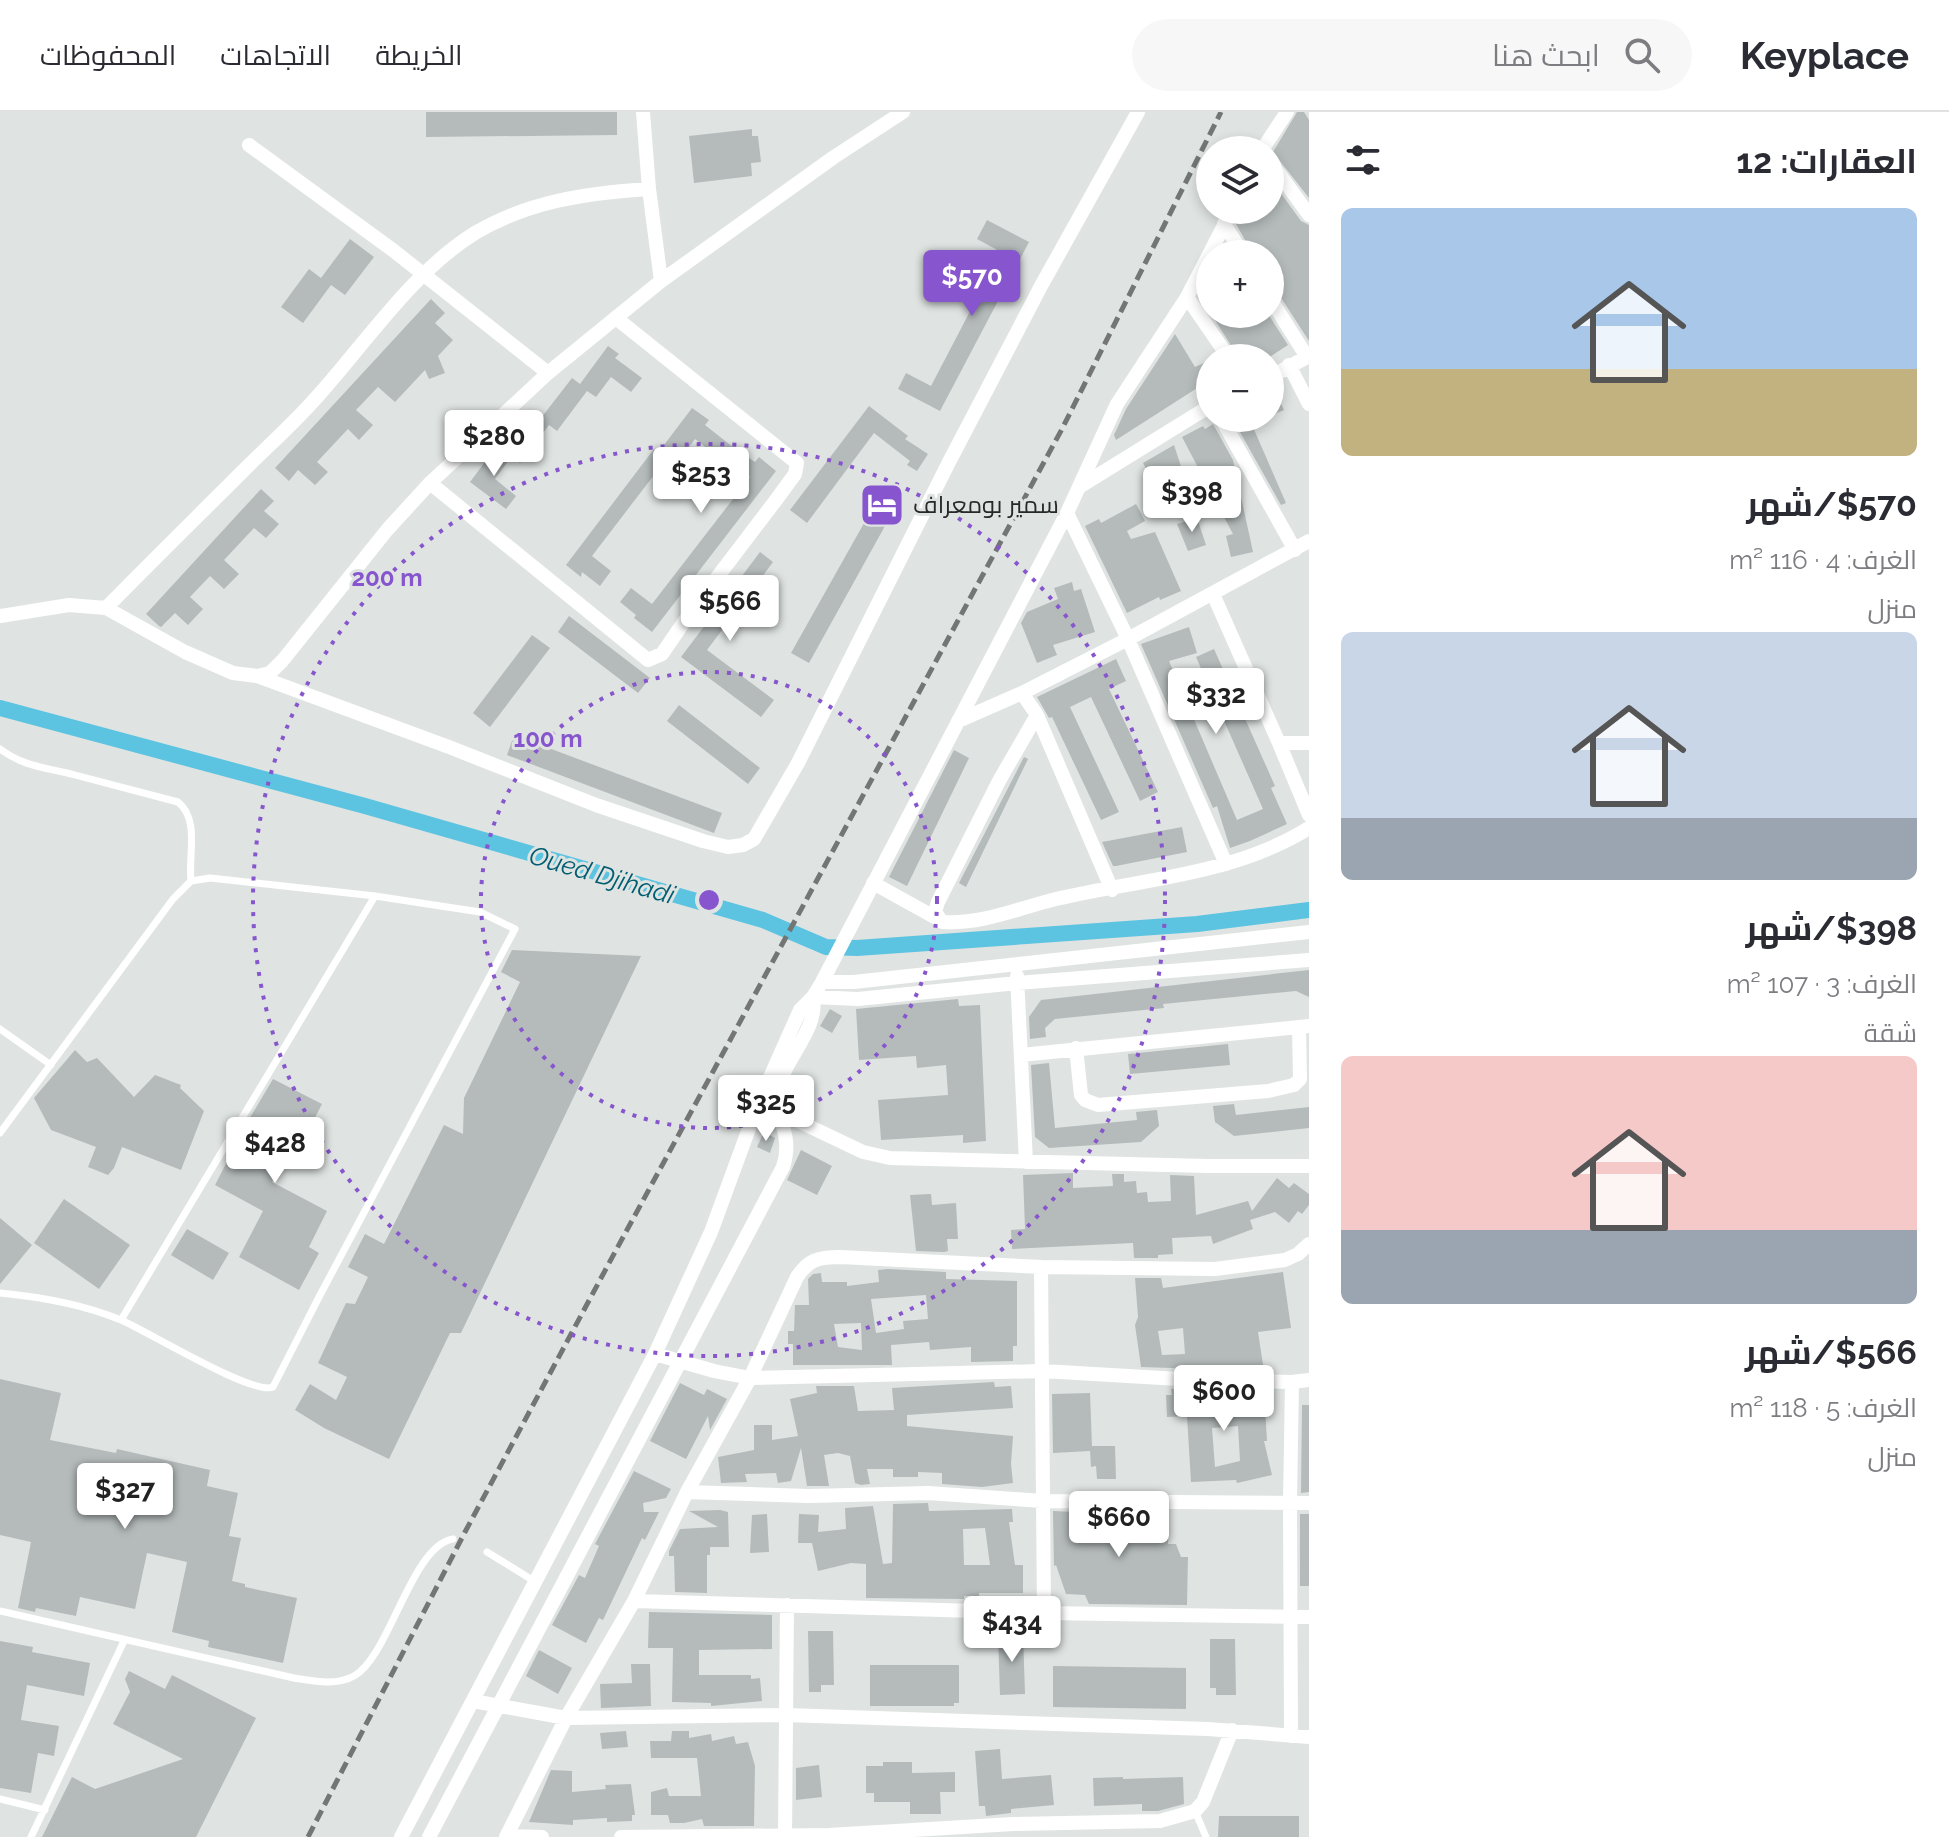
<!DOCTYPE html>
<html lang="ar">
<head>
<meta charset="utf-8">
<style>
	body { margin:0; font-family:Raleway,Cairo,sans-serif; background:#f7f7f7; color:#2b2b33; direction:rtl; height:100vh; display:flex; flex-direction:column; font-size:30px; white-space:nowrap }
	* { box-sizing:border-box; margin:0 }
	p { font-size:26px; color:#7c7c81 }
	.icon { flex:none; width:44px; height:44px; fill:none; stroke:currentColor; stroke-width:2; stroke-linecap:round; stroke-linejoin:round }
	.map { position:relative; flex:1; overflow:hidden; direction:ltr }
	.side { display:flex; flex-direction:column; background:#fff; width:640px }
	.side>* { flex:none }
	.tools { position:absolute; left:1196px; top:24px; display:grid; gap:16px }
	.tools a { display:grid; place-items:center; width:88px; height:88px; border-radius:50%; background:#fff; box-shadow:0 4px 12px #0003; font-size:40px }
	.price { position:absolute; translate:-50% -68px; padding:0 18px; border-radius:8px; background:#fff; color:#222; font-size:26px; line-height:52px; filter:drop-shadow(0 2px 4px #0008) }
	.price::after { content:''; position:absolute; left:50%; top:48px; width:24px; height:18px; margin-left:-12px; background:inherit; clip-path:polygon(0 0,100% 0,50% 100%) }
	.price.active { background:#8755cd; color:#fff }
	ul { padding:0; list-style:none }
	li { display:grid; align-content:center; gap:16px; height:424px; padding:0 32px }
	li span { display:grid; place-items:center; height:248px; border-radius:12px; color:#555 }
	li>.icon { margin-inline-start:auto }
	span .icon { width:144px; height:144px; fill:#fffc; stroke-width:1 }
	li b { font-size:34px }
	h2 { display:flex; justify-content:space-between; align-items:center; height:96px; padding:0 32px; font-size:34px }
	header { display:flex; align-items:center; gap:48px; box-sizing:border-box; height:112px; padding:0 40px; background:#fff; border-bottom:2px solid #e1e1e2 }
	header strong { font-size:38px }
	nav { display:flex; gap:44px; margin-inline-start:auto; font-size:28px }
	.search { width:560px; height:72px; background:#f7f7f7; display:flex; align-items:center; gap:20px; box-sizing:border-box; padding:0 28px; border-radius:44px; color:#7c7c81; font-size:30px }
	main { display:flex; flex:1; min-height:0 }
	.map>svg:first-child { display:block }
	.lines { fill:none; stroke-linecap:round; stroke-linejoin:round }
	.canal { stroke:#5cc3e1; stroke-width:16 }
	.building { fill:#b5bbbb; fill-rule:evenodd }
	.service { stroke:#fff; stroke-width:7 }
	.minor { stroke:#fff; stroke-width:14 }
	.rail { stroke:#737675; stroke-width:5; stroke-dasharray:12 6; stroke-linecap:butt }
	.ring { fill:none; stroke:#8755cd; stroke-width:4; stroke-dasharray:4 8 }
	.labels { text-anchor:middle; stroke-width:6; stroke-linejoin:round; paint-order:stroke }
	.poi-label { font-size:24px; fill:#272928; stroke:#dfe4e2; text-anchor:start }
	.water-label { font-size:26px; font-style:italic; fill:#015d72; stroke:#dfe4e2 }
	.centre { fill:#8755cd; stroke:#dfe4e2; stroke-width:4 }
	.ring-label { font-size:24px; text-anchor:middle; font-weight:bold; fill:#8755cd; stroke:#dfe4e2; stroke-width:6; stroke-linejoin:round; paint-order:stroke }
</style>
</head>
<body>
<header>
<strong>Keyplace</strong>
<div class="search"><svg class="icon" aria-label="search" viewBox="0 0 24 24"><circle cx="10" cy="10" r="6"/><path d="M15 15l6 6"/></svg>ابحث هنا</div>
<nav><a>الخريطة</a><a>الاتجاهات</a><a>المحفوظات</a></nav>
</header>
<main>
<section class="side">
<h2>العقارات: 12<svg class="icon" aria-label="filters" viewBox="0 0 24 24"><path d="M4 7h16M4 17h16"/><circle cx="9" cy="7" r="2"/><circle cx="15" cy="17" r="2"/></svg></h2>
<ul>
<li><span style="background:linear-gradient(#a9c7e8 65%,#c2b280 0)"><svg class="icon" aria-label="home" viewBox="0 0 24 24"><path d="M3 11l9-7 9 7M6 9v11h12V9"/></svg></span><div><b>$570/شهر</b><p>الغرف: 4 · 116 m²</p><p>منزل</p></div></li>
<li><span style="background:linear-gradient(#c9d6e8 75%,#9aa5b1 0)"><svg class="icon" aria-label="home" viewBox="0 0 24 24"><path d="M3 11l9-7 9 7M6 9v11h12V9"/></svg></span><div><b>$398/شهر</b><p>الغرف: 3 · 107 m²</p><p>شقة</p></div></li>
<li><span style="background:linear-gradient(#f6c9c9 70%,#9aa5b1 0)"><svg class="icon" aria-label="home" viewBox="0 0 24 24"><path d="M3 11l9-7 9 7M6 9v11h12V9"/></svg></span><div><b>$566/شهر</b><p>الغرف: 5 · 118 m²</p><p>منزل</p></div></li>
</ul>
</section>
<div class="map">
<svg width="1309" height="1725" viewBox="0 0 1309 1725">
	<rect width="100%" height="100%" fill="#dfe4e2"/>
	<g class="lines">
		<path class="canal" d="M0 596 365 694 763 808 826 835 857 836 1197 812 1309 798"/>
	</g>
	<path class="building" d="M426 0H617V23L426 25Z
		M1297 0H1304L1309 8V86L1273 40Z
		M752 17V24H758L761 50 751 51 752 64 694 71 689 24Z
		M1270 66 1301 109 1309 113V229L1278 181 1270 176V142H1253L1236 112 1242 98H1270Z
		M987 108 1029 130 940 299 898 277 906 261 931 274 1001 140 977 127Z
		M350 127 374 145 345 183 331 173 303 211 281 195 309 157 321 166Z
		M1210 162V201L1199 184Z
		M431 187 445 201 435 211 453 228 438 244 445 261 429 267 425 258 395 290 378 275 356 298 373 313 359 328 348 317 317 350 328 360 315 373 298 358 289 369 275 356Z
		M1211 202H1268L1288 233 1268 246H1239Z
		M1175 222 1195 255 1210 248V264L1203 267 1205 271 1116 328 1114 323 1126 297Z
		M608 234 619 242 615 246 642 266 631 280 611 265 596 285 587 279 557 319 549 313 520 351 506 339 534 301 541 306 572 266 580 272Z
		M1273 274 1284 298 1270 304V275Z
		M869 294 908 324 905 327 928 342 917 359 907 353 910 349 874 321 807 411 790 398Z
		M692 296 709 308 705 313 738 339 755 350 759 345 776 359 652 520 634 506 636 503 620 490 631 476 652 492 750 365 716 338 713 341 695 327 678 350 661 337Z
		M1232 306H1249L1286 391 1281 393Z
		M1213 312 1233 348 1253 440 1231 445 1226 424 1233 422 1182 325 1203 314 1205 317Z
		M1174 333 1191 385 1168 397 1143 351Z
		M497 334 511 345 495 367 516 384 506 397 470 370Z
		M654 337 667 346 592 444 611 459 600 474 582 460 581 465 566 453Z
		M261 377 274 389 264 399 279 412 266 426 254 416 224 448 239 462 224 477 210 464 190 485 203 497 188 513 175 501 161 515 159 514 146 502Z
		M1136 392 1145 409 1127 419 1131 427 1155 420 1181 479 1160 488 1159 485 1127 501 1085 414 1099 407 1101 411Z
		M868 404 885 414 809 551 791 541Z
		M1197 406 1206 433 1188 439 1177 412Z
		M760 440 773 450 707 538 774 588 761 605 681 545Z
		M1072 470 1074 479 1081 477 1095 520 1053 533 1057 543 1037 551 1021 511 1027 500 1058 487 1054 476Z
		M569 504 650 566 638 581 558 520Z
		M1189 515 1197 541 1169 549 1237 708 1263 697 1196 545 1214 537 1275 674 1271 676 1287 712 1250 729 1230 736 1217 694 1213 696 1141 532Z
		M532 523 550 536 490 615 473 601Z
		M1116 547 1126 569 1109 577 1158 680 1140 689 1091 585 1070 595 1119 700 1101 708 1052 605 1049 606 1037 585Z
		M679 593 760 656 748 672 667 609Z
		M514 623 722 701 714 721 507 643Z
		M954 638 969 646 907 774 889 765Z
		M1024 645 1028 647 966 775 959 771Z
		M1182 715 1187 740 1116 754H1113L1102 730Z
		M512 838 641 844 461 1221H450L389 1347 324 1316 295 1298 310 1272 336 1288 347 1265 318 1251 346 1191 355 1192 368 1165 348 1155 365 1122 384 1132 444 1013 463 1022 464 986 520 870 501 860Z
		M1309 858V885L1296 879 1163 892 1164 896 1055 907 1045 916 1046 925 1030 927 1029 905 1041 888Z
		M958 887 959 894 980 893 986 1029 963 1031V1023L881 1028 878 988 948 983 946 953 917 956 916 944 859 948 856 897Z
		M830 897 842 904 832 921 820 914Z
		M1228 932 1230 953 1130 962 1128 942Z
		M75 938 87 950 97 946 134 985 155 963 181 973 180 976 204 999 181 1058 122 1035 114 1056 108 1063 88 1055 96 1035 51 1018 34 986Z
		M1049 951 1055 1016 1137 1008 1136 1000 1157 998 1159 1014 1141 1030 1049 1036 1035 1025 1031 953Z
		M273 967 322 992 296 1043 288 1039 272 1070 327 1099 309 1135 319 1141 299 1178 239 1145 263 1099 215 1073 231 1042 229 1041Z
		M1234 992 1236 1003 1309 995V1016L1234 1024 1215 1010 1213 994Z
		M764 1020 775 1026 770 1041 757 1035Z
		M801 1038 832 1054 817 1083 787 1068Z
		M1073 1061V1076L1113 1074 1112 1062H1124V1070L1136 1069 1137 1081 1147 1080 1148 1090 1171 1089 1170 1063 1194 1064 1196 1103 1248 1089 1252 1099 1277 1066 1289 1076 1294 1071 1309 1082V1093L1302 1102 1298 1099 1289 1111 1275 1100 1250 1108 1253 1117 1213 1132 1211 1124 1172 1126 1173 1142 1158 1143V1146H1134L1133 1131 1012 1137 1011 1118 1025 1117 1023 1063Z
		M931 1082 932 1093 956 1091 958 1127H947L948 1139 944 1140 916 1139 910 1083Z
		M64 1087 130 1133 99 1177 34 1131Z
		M0 1106 32 1133 0 1172Z
		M187 1117 229 1141 213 1168 171 1143Z
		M888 1157 946 1160V1167L1017 1169V1234H1013V1249L971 1250V1235L930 1238 929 1230 891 1233 892 1253H793V1232H788V1219H794L795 1193H809L808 1167 813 1162 821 1161 822 1170H847V1174L879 1170 878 1158ZM926 1183 928 1207 903 1209 904 1217 876 1221 871 1187ZM861 1211 862 1238 838 1235 834 1212Z
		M1283 1160 1291 1216 1258 1220 1264 1259 1141 1255 1135 1213 1138 1205 1135 1166H1161L1163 1176ZM1183 1216 1185 1242 1162 1243 1158 1219Z
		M0 1267 61 1281 50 1328 116 1341 117 1337 210 1358 207 1374 238 1381 229 1424 241 1426 232 1469 245 1472V1475L297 1486 283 1551 208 1535 209 1529 172 1520 187 1450 147 1441 135 1497 80 1485 76 1504 36 1496 35 1500 18 1496 31 1430 0 1423Z
		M994 1270 995 1275 1011 1274 1013 1296 907 1303V1314L1013 1324 1011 1352 1013 1371 982 1375 942 1372V1361L918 1360V1365H893V1357H867L870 1372 861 1373 855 1371 850 1344 838 1341 824 1343 829 1374H807L801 1336 791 1369 778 1371 776 1361 745 1362 747 1370 721 1371 718 1345 754 1338V1313H772V1328L798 1324 790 1287 817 1281 816 1274H854L858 1299 894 1298 892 1276Z
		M680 1271 704 1283 707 1277 727 1287 710 1318 708 1304 686 1347 650 1329Z
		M1171 1277 1264 1279 1267 1329H1264L1272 1363 1237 1371 1236 1368 1191 1370 1187 1304 1167 1305 1166 1283H1172ZM1238 1314 1240 1349 1215 1355 1212 1316Z
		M1090 1281 1092 1334H1115L1116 1367H1097L1096 1354 1091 1355 1090 1339 1053 1341 1052 1282Z
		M1302 1293H1309V1380L1301 1381Z
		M634 1359 671 1377 666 1386 643 1391 644 1400H659L645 1428 642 1426 603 1508 599 1506 586 1531 552 1513 579 1463 585 1466 599 1434 595 1432Z
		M928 1391 929 1399 1012 1397 1013 1410H1009L1015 1453H1023V1481H979V1484H964V1487L866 1486V1452L851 1451 818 1459 812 1431H798L799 1402 819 1403 818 1420 846 1417 845 1396 873 1394 883 1452 892 1451 893 1392ZM985 1416 990 1453H964L963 1417Z
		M720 1398 728 1400 729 1435H710V1443H707V1481L675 1480 674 1444H669V1439L680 1417 718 1415 689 1399Z
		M1053 1399 1121 1402 1169 1400 1168 1432H1176L1181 1445H1188L1187 1493 1089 1492 1085 1483 1066 1482 1056 1453 1054 1454Z
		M767 1402 769 1440 750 1441 752 1403Z
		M1300 1402H1309V1474H1300Z
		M649 1500 772 1503V1537L699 1538V1563H751V1567L760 1566 762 1589 711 1594V1591L672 1590 673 1536H648Z
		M808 1519H833L834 1573H821V1580H809Z
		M1023 1522 1025 1582 1000 1583 998 1523Z
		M1210 1527H1235L1236 1583H1216V1576H1210Z
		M0 1529 33 1535 32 1540 90 1551 84 1584 27 1573 21 1608 59 1614 54 1644 38 1641 31 1681 0 1676Z
		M539 1538 572 1556 558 1582 526 1564Z
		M631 1552H650L651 1594 601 1596 600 1572 632 1571Z
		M870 1553H959V1591H954V1594H870Z
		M1053 1554 1186 1556V1597L1053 1595Z
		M129 1559 165 1577 172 1563 256 1606 196 1725H42L72 1665 95 1677 183 1647 113 1612 130 1580 125 1567Z
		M626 1619 628 1635 602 1637 600 1621Z
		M672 1619H689V1626L711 1622 712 1629 734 1624 736 1632 748 1630 755 1654 754 1714H704L702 1707 684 1711H670L668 1703H651V1680L667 1676 669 1684H701L697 1646H651L650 1629H671Z
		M1000 1637 1002 1667 1051 1663 1054 1693 1011 1697V1701L986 1704 985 1694H979L975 1639Z
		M883 1650H912V1661L955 1660V1680H940L941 1702H910V1690H874V1681H866V1654H883Z
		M819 1653 822 1685 796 1688V1656Z
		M551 1658 572 1659V1680L606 1677 605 1673 631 1672 635 1703H632V1709L607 1710V1706L573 1708V1713L529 1710Z
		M1123 1665V1667L1183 1665 1184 1692 1158 1699H1142V1692L1094 1694 1093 1666Z
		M1219 1704H1299V1725H1218Z"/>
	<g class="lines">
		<path class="service" d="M0 637C26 656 46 655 75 663 110 672 144 681 178 690 200 708 188 743 191 769
			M0 917 51 953
			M0 1021 173 787 191 769 210 766 375 784 480 800 515 817 319 1185 273 1275C253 1284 147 1219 121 1208 82 1192 42 1185 0 1181
			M121 1208 375 784
			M487 1440 534 1469
			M0 1499 294 1566C314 1569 336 1574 354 1564 390 1544 411 1434 453 1427
			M0 1687 45 1698
			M1195 1699 1206 1725
			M31 1725 124 1529"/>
		<path class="minor" d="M643 0 649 77 661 169
			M1262 38 1287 0
			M1270 49 1309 103
			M1224 112 1243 142
			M1187 185 1229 246
			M1270 186 1307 245
			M1289 253 1309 292
			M548 261 661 169 834 45 903 0
			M1270 265 1309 244
			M1221 306 1295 438
			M430 371 648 548 662 542 690 501 776 388 795 362 797 351 616 206
			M1079 375 1210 294
			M1067 401 1128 527 1226 752
			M1213 482 1279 631H1309
			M106 496C151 450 197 405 243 359 267 335 293 312 316 286 365 232 412 160 475 121 529 89 587 81 649 77
			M0 504 69 493 106 496 185 540 233 561 257 564 270 561 283 548 387 418 430 371 548 261 394 139 249 33
			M257 564 449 635 596 693 703 729 728 735 743 733 754 727 798 651 948 352 1041 174 1138 0
			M1022 581 1037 603 1112 778
			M1037 603 999 669 938 790 935 800 942 810C981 813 1019 796 1056 787 1140 767 1234 763 1309 716
			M958 609 1022 581 1128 527 1309 429
			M1279 631 1309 703
			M873 771 938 807
			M1017 864 1026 1050
			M822 870H854L1309 820
			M813 885 858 887 1017 871 1309 848
			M1076 936 1081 983 1085 988 1098 993 1268 979 1294 973 1300 967 1299 915
			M1021 943 1309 914
			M777 999 863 1040 890 1046 1207 1054H1309
			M1041 1155 1044 1501
			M655 1242 714 1259 750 1266 1043 1259 1179 1267 1292 1270 1309 1268
			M687 1380 809 1384 928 1381 1043 1389 1309 1391
			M634 1489 1044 1501 1309 1505
			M473 1589 566 1606 786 1603 1208 1617 1309 1625
			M1291 1624 1290 1390 1292 1270
			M507 1724 542 1725
			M785 1724 787 1493
			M401 1725 655 1242 711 1120 758 992 800 898 813 885 822 870 1067 401 1117 292 1187 185 1232 98
			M429 1725 783 1055C794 1021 774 1007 778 980 782 948 819 919 813 885
			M506 1725 566 1606 634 1489 687 1380 750 1266 797 1165C809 1147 819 1145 840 1145L1041 1155 1215 1157 1285 1148 1298 1142 1309 1132
			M621 1725 829 1723 1013 1712 1160 1709 1195 1699 1203 1690 1232 1618"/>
		<path class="rail" d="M308 1725 465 1420 615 1140 1062 317 1221 0"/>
	</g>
	<g class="ring">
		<circle cx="709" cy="788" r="228"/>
		<circle cx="709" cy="788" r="456"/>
	</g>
	<defs>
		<g id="hotel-square" transform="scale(2.3)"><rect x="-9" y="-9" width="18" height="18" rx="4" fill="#8755cd" stroke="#dfe4e2"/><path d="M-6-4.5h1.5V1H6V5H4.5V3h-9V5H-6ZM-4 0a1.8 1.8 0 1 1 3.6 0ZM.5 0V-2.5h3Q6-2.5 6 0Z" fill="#fff"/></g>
	</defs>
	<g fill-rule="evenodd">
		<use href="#hotel-square" x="882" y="393"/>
	</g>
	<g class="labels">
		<g class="poi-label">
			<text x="913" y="401">سمير بومعراف</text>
		</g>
		<g class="water-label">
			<text transform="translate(602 763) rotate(16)" y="9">Oued Djihadi</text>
		</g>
	</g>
	<circle cx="709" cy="788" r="12" class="centre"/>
	<g class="ring-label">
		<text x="387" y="474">200 m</text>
		<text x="548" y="635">100 m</text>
	</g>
</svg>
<div class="tools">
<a><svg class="icon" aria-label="layers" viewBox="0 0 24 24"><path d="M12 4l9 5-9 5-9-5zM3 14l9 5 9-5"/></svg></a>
<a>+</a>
<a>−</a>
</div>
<b class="price active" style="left:972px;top:206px">$570</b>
<b class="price" style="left:494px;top:366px">$280</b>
<b class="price" style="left:701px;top:403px">$253</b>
<b class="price" style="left:1192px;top:422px">$398</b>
<b class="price" style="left:730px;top:531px">$566</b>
<b class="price" style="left:1216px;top:624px">$332</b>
<b class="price" style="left:766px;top:1031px">$325</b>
<b class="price" style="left:275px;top:1073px">$428</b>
<b class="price" style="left:1224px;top:1321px">$600</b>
<b class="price" style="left:125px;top:1419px">$327</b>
<b class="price" style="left:1119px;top:1447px">$660</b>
<b class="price" style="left:1012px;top:1552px">$434</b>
</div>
</main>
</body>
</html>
